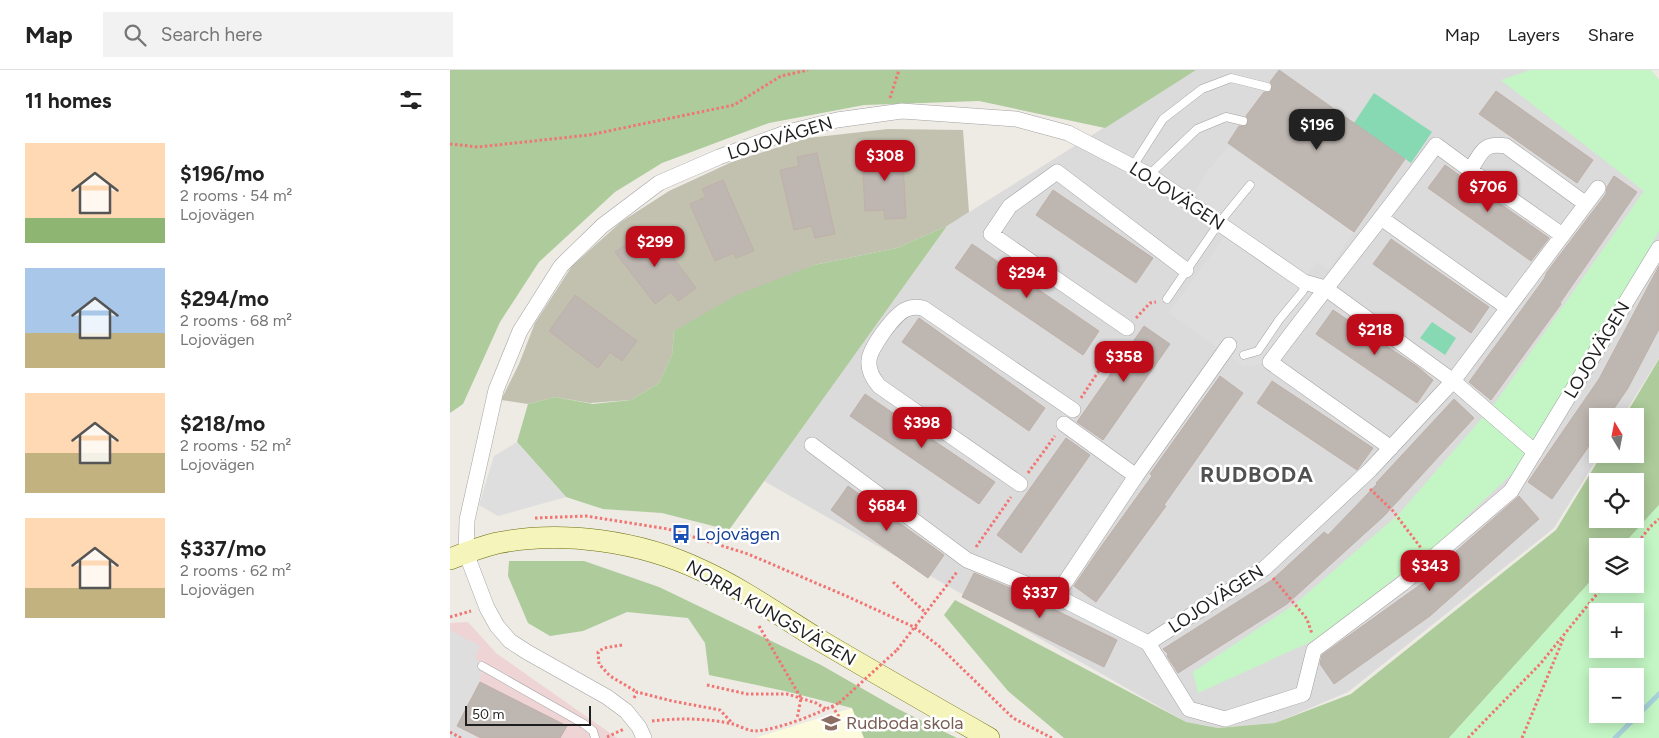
<!DOCTYPE html>
<html lang="en">
<head>
<meta charset="utf-8">
<style>
	body { margin:0; font-family:Figtree,sans-serif; background:#f2f2f2; color:#222; height:100vh; display:flex; flex-direction:column; font-size:19px; white-space:nowrap }
	* { box-sizing:border-box; margin:0 }
	p { font-size:16px; color:#767676 }
	.icon { flex:none; width:28px; height:28px; fill:none; stroke:currentColor; stroke-width:2; stroke-linecap:round; stroke-linejoin:round }
	.map { position:relative; flex:1; overflow:hidden }
	.side { display:flex; flex-direction:column; background:#fff; width:450px }
	.side>* { flex:none }
	.needle { width:32px; rotate:350deg }
	.fabs { position:absolute; left:1139px; top:338px; display:grid; gap:10px }
	.fabs a { display:grid; place-items:center; width:55px; height:55px; border-radius:0px; background:#fff; box-shadow:0 2px 12px #0003; font-size:25px }
	.scale { position:absolute; left:15px; bottom:12px; width:126px; box-sizing:border-box; padding-left:5px; border:2px solid #1e1e1e; border-top:0; font-size:14px; line-height:18px; white-space:nowrap; color:#1e1e1e; -webkit-text-stroke:4px #fff; paint-order:stroke }
	.price { position:absolute; translate:-50% -42px; padding:0 11px; border-radius:10px; background:#bf0c1a; color:#fff; font-size:16px; line-height:32px; filter:drop-shadow(0 1px 2px #0008) }
	.price::after { content:''; position:absolute; left:50%; top:30px; width:15px; height:11px; margin-left:-8px; background:inherit; clip-path:polygon(0 0,100% 0,50% 100%) }
	.price.selected { background:#222; color:#fff }
	ul { padding:0; list-style:none }
	li { display:flex; align-items:center; gap:15px; height:125px; padding:0 25px }
	li span { display:grid; place-items:center; flex:none; width:140px; height:100px; border-radius:0px; color:#555 }
	li>.icon { margin-inline-start:auto }
	span .icon { width:60px; height:60px; fill:#fffc; stroke-width:1 }
	li b { font-size:21px }
	h2 { display:flex; justify-content:space-between; align-items:center; height:60px; padding:0 25px; font-size:21px }
	header { display:flex; align-items:center; gap:30px; box-sizing:border-box; height:70px; padding:0 25px; background:#fff; border-bottom:1px solid #e0e0e0 }
	header strong { font-size:24px }
	nav { display:flex; gap:28px; margin-inline-start:auto; font-size:18px }
	.search { width:350px; height:45px; background:#f2f2f2; display:flex; align-items:center; gap:12px; box-sizing:border-box; padding:0 18px; border-radius:0px; color:#767676; font-size:19px }
	main { display:flex; flex:1; min-height:0 }
	.map>svg:first-child { display:block }
	.residential { fill:#dcdbdb }
	.commercial { fill:#eed4d5 }
	.education { fill:#fdfbde }
	.construction { fill:#c2c1b0 }
	.forest { fill:#adcb9b; fill-rule:evenodd }
	.park { fill:#c3f6c4; fill-rule:evenodd }
	.pitch { fill:#87d9b3 }
	.parking { fill:#dedede }
	.lines { fill:none; stroke-linecap:round; stroke-linejoin:round }
	.stream { stroke:#a7d2d9; stroke-width:5 }
	.building { fill:#beb6b1; stroke:#bfb0a8 }
	.service-casing { stroke:#a2a2a2; stroke-width:9 }
	.minor-casing { stroke:#a2a2a2; stroke-width:16 }
	.secondary-casing { stroke:#6b6e0b; stroke-width:22 }
	.path { stroke:#f17572; stroke-width:3; stroke-dasharray:2.5 2.5; stroke-linecap:butt }
	.service { stroke:#fff; stroke-width:8 }
	.minor { stroke:#fff; stroke-width:15 }
	.secondary { stroke:#f5f4bb; stroke-width:21 }
	.path-bridge { stroke:#f17572; stroke-width:3; stroke-dasharray:2.5 2.5; stroke-linecap:butt }
	.labels { text-anchor:middle; stroke-width:5; stroke-linejoin:round; paint-order:stroke }
	.street-label { font-size:18px; fill:#1e1e1e; stroke:#fff }
	.transit-label { font-size:18px; fill:#164399; stroke:#fff; text-anchor:start }
	.education-label { font-size:18px; fill:#785e54; stroke:#fff; text-anchor:start }
	.district-label { font-size:22px; font-weight:bold; letter-spacing:1px; fill:#515151; stroke:#fff }
</style>
</head>
<body>
<header>
<strong>Map</strong>
<div class="search"><svg class="icon" aria-label="search" viewBox="0 0 24 24"><circle cx="10" cy="10" r="6"/><path d="M15 15l6 6"/></svg>Search here</div>
<nav><a>Map</a><a>Layers</a><a>Share</a></nav>
</header>
<main>
<section class="side">
<h2>11 homes<svg class="icon" aria-label="filters" viewBox="0 0 24 24"><path d="M4 7h16M4 17h16"/><circle cx="9" cy="7" r="2"/><circle cx="15" cy="17" r="2"/></svg></h2>
<ul>
<li><span style="background:linear-gradient(#ffd9b3 75%,#8fb573 0)"><svg class="icon" aria-label="home" viewBox="0 0 24 24"><path d="M3 11l9-7 9 7M6 9v11h12V9"/></svg></span><div><b>$196/mo</b><p>2 rooms · 54 m²</p><p>Lojovägen</p></div></li>
<li><span style="background:linear-gradient(#a9c7e8 65%,#c2b280 0)"><svg class="icon" aria-label="home" viewBox="0 0 24 24"><path d="M3 11l9-7 9 7M6 9v11h12V9"/></svg></span><div><b>$294/mo</b><p>2 rooms · 68 m²</p><p>Lojovägen</p></div></li>
<li><span style="background:linear-gradient(#ffd9b3 60%,#c2b280 0)"><svg class="icon" aria-label="home" viewBox="0 0 24 24"><path d="M3 11l9-7 9 7M6 9v11h12V9"/></svg></span><div><b>$218/mo</b><p>2 rooms · 52 m²</p><p>Lojovägen</p></div></li>
<li><span style="background:linear-gradient(#ffd9b3 70%,#c2b280 0)"><svg class="icon" aria-label="home" viewBox="0 0 24 24"><path d="M3 11l9-7 9 7M6 9v11h12V9"/></svg></span><div><b>$337/mo</b><p>2 rooms · 62 m²</p><p>Lojovägen</p></div></li>
</ul>
</section>
<div class="map">
<svg width="1209" height="668" viewBox="0 0 1209 668">
	<rect width="100%" height="100%" fill="#eeeae4"/>
	<path class="residential" d="M746 0H1201L1209 10V288L1173 346H1148V384H1150L1104 458 898 622 825 653 768 658 736 652 314 411 497 156Z"/>
	<path class="commercial" d="M18 552 46 583 167 668H0V553Z"/>
	<path class="education" d="M402 638 414 668H305Z"/>
	<path class="construction" d="M438 59 513 60 519 142 497 156 447 178 364 195 224 261 222 285 209 313 181 330 140 333 105 327 78 334 51 330 69 294 85 253 122 196 171 152 219 121 284 91 358 68Z"/>
	<path class="forest" d="M0 0H746L655 58 529 31 414 35 319 53 212 93 165 122 89 192 50 252 13 334 0 343Z
		M497 156 279 460 212 443 153 439 116 427 67 372 78 334 105 327 143 334 181 330 209 313 222 285 224 261 287 225 364 195 447 178Z
		M1209 289V435L1172 476H1148L1147 504 999 668H614L558 621 494 545 505 530 736 652 768 658 825 653 901 624 1106 460 1152 384H1185V346H1175ZM1148 411H1185V449H1148Z
		M59 491H134L209 517 371 595 448 639 507 668H414L402 638 335 621 259 605 255 573 238 548 177 542 133 561 100 566 78 553 58 506Z"/>
	<path class="park" d="M1080 0H1201L1209 10V161L1178 220 1067 399 979 482 867 569 748 623 743 602 845 534 949 444 1045 333 1194 121 1051 10Z
		M1209 435V668H999L1147 504 1148 514H1185V476H1172ZM1148 541H1185V579H1148ZM1148 606H1185V644H1148Z"/>
	<path class="pitch" d="M924 23 982 62 961 93 904 53Z
		M982 252 1006 268 995 285 970 268Z"/>
	<path class="parking" d="M779 76 904 162 878 200 867 192 858 204 862 223 811 294 794 297 719 243 774 167 744 123 760 98Z
		M67 372 116 427 48 446 29 435 44 386Z
		M0 560 30 576 25 587 32 596 30 612 8 656 28 668H0Z"/>
	<g class="lines">
		<path class="stream" d="M1165 668 1209 624"/>
	</g>
	<path class="building" d="M829 0 955 89 904 162 778 73 789 56H794L797 54 798 50 796 46 814 22H818L821 21 822 16 820 12Z
		M1046 21 1143 90 1127 113 1029 44Z
		M452 74 456 148 435 149 434 140 415 141 412 86 432 85V75Z
		M367 83 385 164 365 168 362 156 344 160 330 100 349 96 347 87Z
		M995 95 1099 168 1081 191 978 118Z
		M1164 106 1187 122 1110 233 1111 234 1041 330 1019 312 1094 209 1097 202 1156 124 1157 117Z
		M273 110 304 181 286 188 284 183 265 191 240 134 256 127 252 119Z
		M603 120 703 188 686 213 586 145Z
		M202 159 246 218 228 231 221 222 205 234 165 182 182 170 184 173Z
		M941 169 1039 237 1021 263 923 194Z
		M522 174 649 261 633 285 505 198Z
		M1209 196V259L1178 318 1159 346H1148V363L1102 429 1078 412 1149 309Z
		M125 225 187 271 172 291 160 282 148 298 99 261Z
		M883 240 968 297 983 310 967 333 866 264Z
		M469 248 595 338 579 361 452 272Z
		M694 256 720 274 653 370 627 352Z
		M770 306 793 323 714 435 716 436 646 532 624 516 648 481 702 406 700 404Z
		M822 311 923 378 910 396 907 400 807 333Z
		M415 324 545 412 529 434 400 346Z
		M1004 329 1024 348 934 446 837 534 728 603 717 586 718 584 713 579 822 510 874 462 878 465 927 414 926 413Z
		M616 368 640 385 571 483 547 465Z
		M398 416 494 485 478 508 381 440Z
		M1069 426 1089 449 980 546 884 614 870 594 872 585 981 507 979 505Z
		M524 503 558 517 667 570 654 597 512 527Z
		M30 612 117 656 110 668H31L7 656Z"/>
	<g class="lines">
		<g class="service-casing">
			<path id="service" d="M683 96 713 49 752 19 781 8 817 17
				M699 105 747 59 776 47 793 51
				M717 229 769 153 800 115
				M794 285 808 281 829 250 853 221 854 212
				M32 596 134 654 143 661 145 668"/>
		</g>
		<g class="minor-casing">
			<path id="minor" d="M1020 100 1112 165
				M931 148 1058 238
				M677 258 541 164 560 136 607 102 736 200
				M614 354 686 406
				M362 375 517 490 606 526 698 573 739 639 775 649 853 624 864 580 953 513 1061 421 1209 178
				M941 378 820 292C874 219 932 149 986 75L1020 100C1032 83 1032 72 1056 76L1136 134
				M570 414 429 316C424 310 418 300 419 291 419 279 445 243 457 239 462 237 468 237 473 238L623 340
				M606 526 686 406 779 275
				M698 573 815 498 920 400 1003 311 1148 118
				M194 668 189 657 176 641 157 627 77 582 60 571 47 556 37 538 16 483 17 450 46 320 70 261 111 196 152 156 209 113 269 87 338 62 387 50 452 41 566 49 618 63 699 105 854 212 875 218 1003 311 1085 382"/>
		</g>
		<g class="secondary-casing">
			<path id="secondary" d="M0 489C15 483 31 477 47 473 113 460 190 471 251 500 293 519 332 547 371 571 427 604 483 636 539 668"/>
		</g>
		<path class="path" d="M440 28 449 0
			M0 74 28 77 139 65 284 35 331 6 358 0
			M686 248 700 233 706 232
			M631 328 669 270
			M578 403 605 366
			M920 419 943 441 971 478
			M85 448 136 446 218 459 298 484 394 525 464 557 489 576 563 648 602 668
			M1185 476 1200 457 1209 449
			M526 477 561 427
			M823 508 857 549 862 564
			M443 512 476 543
			M0 547 21 541
			M309 556 351 628 347 649
			M172 575 154 578 148 582 149 594 160 606 187 622
			M447 580 507 502
			M257 615 297 624H337L366 633 376 639
			M184 628 187 622 222 631 270 640 283 654
			M382 636 390 648
			M202 651C229 648 256 648 283 654 290 656 298 661 305 661 328 660 369 643 389 633
			M0 662 11 668
			M157 667 174 659
			M1018 668 1091 593 1155 514
			M1072 668 1114 567"/>
		<use href="#service" class="service"/>
		<use href="#minor" class="minor"/>
		<use href="#secondary" class="secondary"/>
		<path class="path-bridge" d="M389 633 447 580"/>
	</g>
	<defs>
		<g id="bus-bare" transform="scale(1.5)"><path d="M-5-6H5V4H4V6H2V4H-2V6H-4V4H-5ZM-3.5-4V0h7V-4ZM-3.5 1.2v1.5H-2V1.2ZM2 1.2v1.5H3.5V1.2Z" fill="#1a4fb4" stroke="#fff" stroke-width="2.5" paint-order="stroke"/></g>
		<g id="school-bare" transform="scale(1.5)"><path d="M0-5L7-2L0 1L-7-2ZM-4 1L0 2.5L4 1V4Q0 6-4 4Z" fill="#8d6e63" stroke="#fff" stroke-width="2.5" paint-order="stroke"/></g>
	</defs>
	<g fill-rule="evenodd">
		<use href="#bus-bare" x="231" y="464"/>
		<use href="#school-bare" x="381" y="653"/>
	</g>
	<g class="labels">
		<g class="street-label">
			<text transform="translate(330 68) rotate(-17)" y="6">LOJOVÄGEN</text>
			<text transform="translate(727 126) rotate(33)" y="6">LOJOVÄGEN</text>
			<text transform="translate(1147 280) rotate(-59)" y="6">LOJOVÄGEN</text>
			<text transform="translate(766 529) rotate(-33)" y="6">LOJOVÄGEN</text>
			<text transform="translate(321 543) rotate(30)" y="6">NORRA KUNGSVÄGEN</text>
		</g>
		<g class="transit-label">
			<text x="246" y="470">Lojovägen</text>
		</g>
		<g class="education-label">
			<text x="396" y="659">Rudboda skola</text>
		</g>
		<g class="district-label">
			<text x="807" y="412">RUDBODA</text>
		</g>
	</g>
</svg>
<div class="fabs">
<a><svg class="needle" viewBox="-14 -14 28 28"><path d="M0-13l5 13h-10z" fill="#e53935"/><path d="M0 13l5-13h-10z" fill="#767676"/></svg></a>
<a><svg class="icon" aria-label="locate" viewBox="0 0 24 24"><circle cx="12" cy="12" r="6"/><path d="M12 2v4M12 18v4M2 12h4M18 12h4"/></svg></a>
<a><svg class="icon" aria-label="layers" viewBox="0 0 24 24"><path d="M12 4l9 5-9 5-9-5zM3 14l9 5 9-5"/></svg></a>
<a>+</a>
<a>−</a>
</div>
<div class="scale">50 m</div>
<b class="price selected" style="left:867px;top:81px">$196</b>
<b class="price" style="left:435px;top:112px">$308</b>
<b class="price" style="left:1038px;top:143px">$706</b>
<b class="price" style="left:205px;top:198px">$299</b>
<b class="price" style="left:577px;top:229px">$294</b>
<b class="price" style="left:925px;top:286px">$218</b>
<b class="price" style="left:674px;top:313px">$358</b>
<b class="price" style="left:472px;top:379px">$398</b>
<b class="price" style="left:437px;top:462px">$684</b>
<b class="price" style="left:980px;top:522px">$343</b>
<b class="price" style="left:590px;top:549px">$337</b>
</div>
</main>
</body>
</html>
